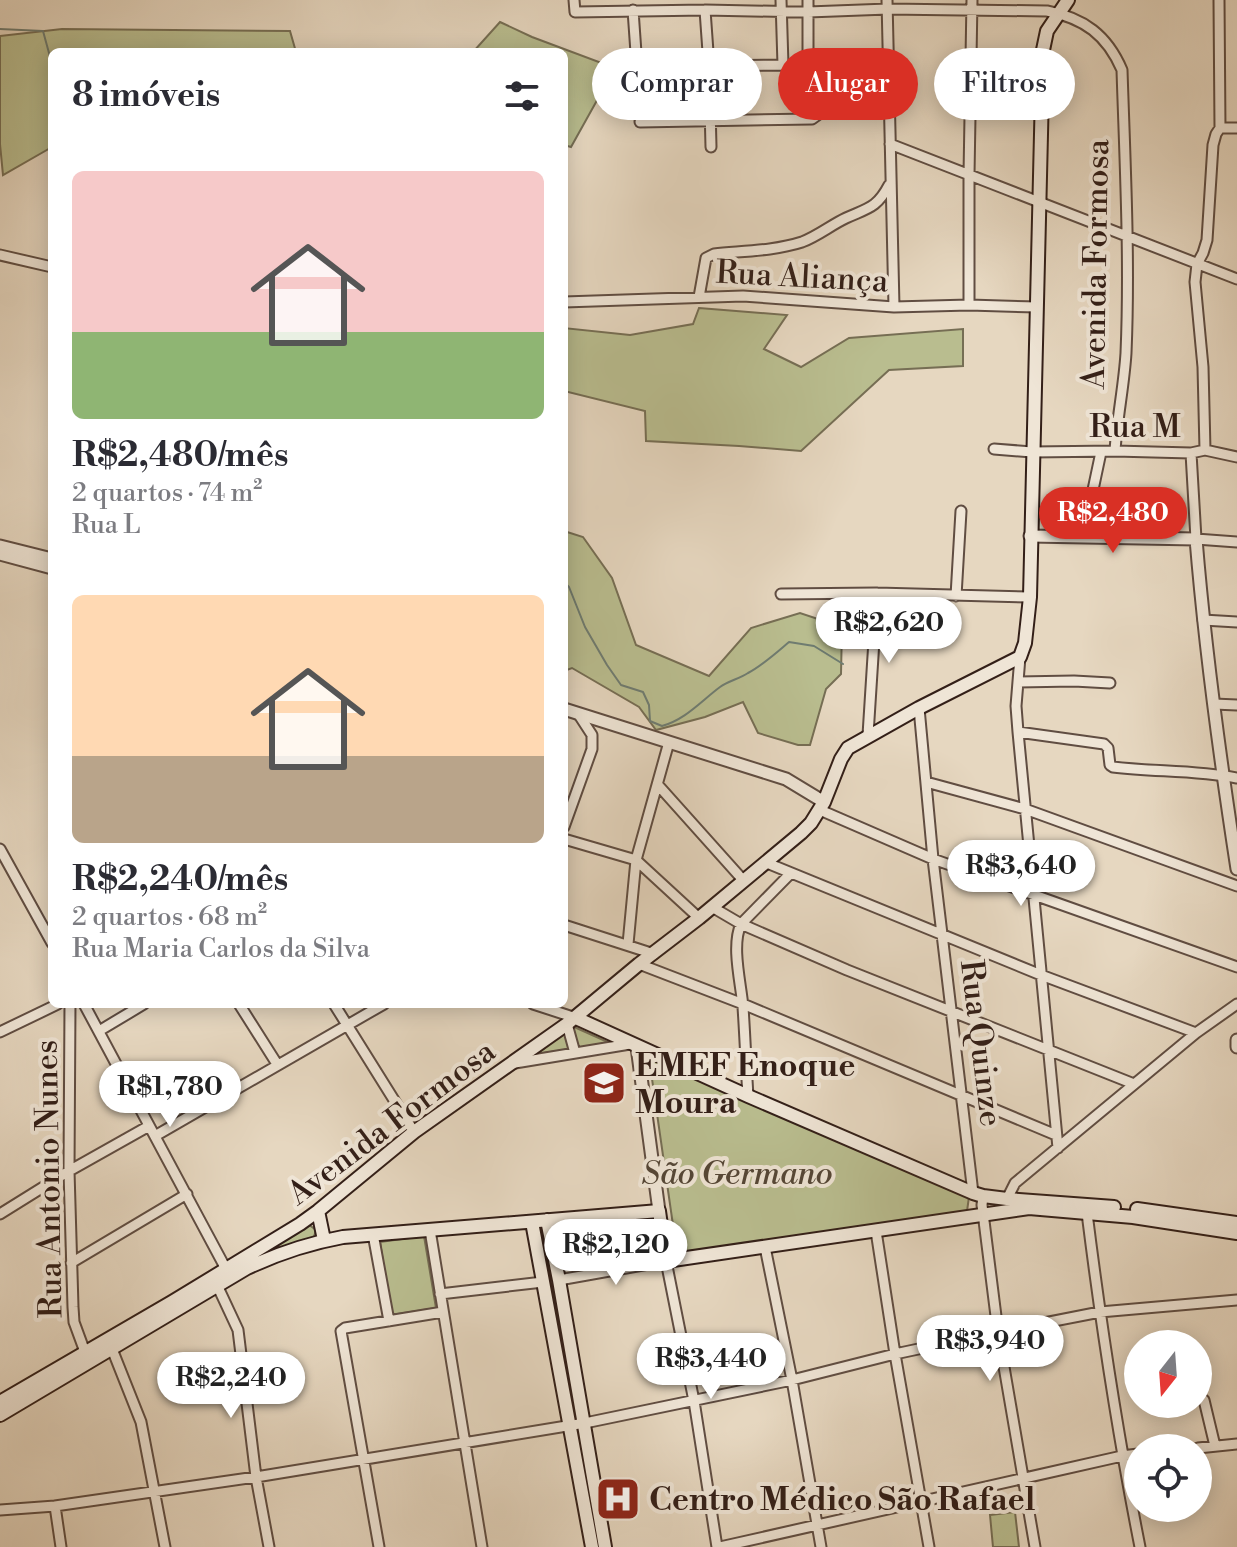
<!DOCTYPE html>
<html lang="pt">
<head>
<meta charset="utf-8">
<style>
	body { margin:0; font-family:"Libre Bodoni",serif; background:#f7f7f7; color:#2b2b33; height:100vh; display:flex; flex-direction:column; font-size:30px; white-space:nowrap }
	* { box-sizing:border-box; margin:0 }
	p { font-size:26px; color:#7c7c81 }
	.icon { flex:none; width:44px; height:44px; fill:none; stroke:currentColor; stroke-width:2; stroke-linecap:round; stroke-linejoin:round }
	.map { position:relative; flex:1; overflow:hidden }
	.sheet { position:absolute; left:48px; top:48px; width:520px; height:960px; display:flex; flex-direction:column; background:#fff; border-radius:12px; box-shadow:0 4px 20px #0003 }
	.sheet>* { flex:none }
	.hud { position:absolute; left:592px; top:48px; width:524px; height:72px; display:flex; gap:16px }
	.needle { width:52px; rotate:197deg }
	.controls { position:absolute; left:1124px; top:1330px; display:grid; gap:16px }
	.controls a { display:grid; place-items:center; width:88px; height:88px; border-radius:50%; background:#fff; box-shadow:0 4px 20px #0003; font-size:40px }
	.price { position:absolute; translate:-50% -68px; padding:0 18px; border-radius:28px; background:#fff; color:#222; font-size:26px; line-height:52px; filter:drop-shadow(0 2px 4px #0008) }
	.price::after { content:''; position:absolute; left:50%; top:48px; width:24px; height:18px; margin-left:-12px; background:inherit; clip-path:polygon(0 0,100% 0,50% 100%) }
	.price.active { background:#d93025; color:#fff }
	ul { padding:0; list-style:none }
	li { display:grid; align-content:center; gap:16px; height:424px; padding:0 24px }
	li span { display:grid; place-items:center; height:248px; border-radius:12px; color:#555 }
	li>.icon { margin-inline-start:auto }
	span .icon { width:144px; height:144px; fill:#fffc; stroke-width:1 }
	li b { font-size:34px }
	h2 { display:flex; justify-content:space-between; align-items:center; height:96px; padding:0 24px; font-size:34px }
	.pill { padding:0 28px; border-radius:36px; background:#fff; box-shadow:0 4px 20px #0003; font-size:28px; line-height:72px }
	.pill.active { background:#d93025; color:#fff }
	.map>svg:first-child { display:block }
	.green { fill:#b9bd8f; stroke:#766e54; stroke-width:2 }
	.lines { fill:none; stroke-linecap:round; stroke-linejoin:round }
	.stream { stroke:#6f7c71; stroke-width:2 }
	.minor-casing { stroke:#604d42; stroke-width:13 }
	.tertiary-casing { stroke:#604d42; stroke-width:15 }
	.secondary-casing { stroke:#331f18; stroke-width:16 }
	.minor { stroke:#efe5d6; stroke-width:9 }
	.tertiary { stroke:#efe5d6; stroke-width:11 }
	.secondary { stroke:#efe5d6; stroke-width:12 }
	.labels { text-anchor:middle; stroke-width:8; stroke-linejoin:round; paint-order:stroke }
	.street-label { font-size:32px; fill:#331f18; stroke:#efe5d6 }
	.poi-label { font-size:32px; font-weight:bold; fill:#331f18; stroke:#efe5d6; text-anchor:start }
	.park-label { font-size:32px; font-style:italic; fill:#544636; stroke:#efe5d6 }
</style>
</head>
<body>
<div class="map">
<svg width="1237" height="1547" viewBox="0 0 1237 1547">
	<rect width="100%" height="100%" fill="#e6d7c0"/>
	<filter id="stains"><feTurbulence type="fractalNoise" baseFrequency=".0025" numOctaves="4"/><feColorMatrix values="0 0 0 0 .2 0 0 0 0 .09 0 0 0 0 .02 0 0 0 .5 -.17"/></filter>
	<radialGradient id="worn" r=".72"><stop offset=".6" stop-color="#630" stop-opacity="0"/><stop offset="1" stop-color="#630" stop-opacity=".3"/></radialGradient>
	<path class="green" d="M500 22 532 37 615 68 571 147 564 145V52H473Z
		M62 29 290 31 296 52H52V147L3 175 0 144V36Z
		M699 308 787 315 764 349 801 367 849 338 963 329V366L889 370 801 451 739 446 646 441 645 411 564 391V328L630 335 693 324Z
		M564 531 583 537 612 578 636 645 709 676 751 628 800 613 842 627 841 674 826 689 810 745H798L758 733 743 702 705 717 656 730 639 707 572 668 564 671Z
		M572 1026 610 1043 537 1054Z
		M649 1058 969 1197 967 1211 677 1253Z
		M308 1224 316 1230 313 1240 268 1254 266 1249Z
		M424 1236 436 1308 391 1315 380 1242Z
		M1015 1512 1019 1547H993L990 1515Z"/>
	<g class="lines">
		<path class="stream" d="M0 29 43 31 52 64
			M564 582 569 587 585 627 607 665 621 685 643 692 649 705 650 721 662 726C686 719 700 702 720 687 728 681 739 679 748 673 763 665 776 653 789 642L814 646 843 664"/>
		<g class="minor-casing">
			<path id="minor" d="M574 0 575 12 705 10 808 12 888 9 1047 11C1084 18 1107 35 1122 70 1125 164 1130 259 1126 353 1124 386 1117 418 1115 451
				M887 0 894 307
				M633 10 637 67 783 65 781 0
				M705 10 709 66 711 147
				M808 67V0
				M640 122 812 119 819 114C823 99 826 75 808 67 801 65 790 66 783 65
				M1220 128H1237
				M890 144 1237 279
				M0 255 52 267
				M699 297 706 258 714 254C743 251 774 251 802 242 818 236 831 225 846 218 868 208 877 208 889 185
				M564 302 743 296 894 307 969 305 1037 307
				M969 305V175L972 0
				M994 449 1032 452 1115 451 1191 453 1205 450 1237 457
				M1205 450 1203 367 1195 282 1197 264 1203 253 1207 240 1213 145 1216 134 1220 128 1219 0
				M1191 453 1196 539 1237 542
				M1083 537 1101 452
				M781 594 877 593 1030 597
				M956 596 961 511
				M1203 620 1237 622
				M1020 657 1016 706 1018 732 1058 1148
				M1018 682 1074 681 1110 683
				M1214 704 1237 705
				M919 708 933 859 973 1193
				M1018 732 1104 744 1108 748 1110 765 1113 767C1154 772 1196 770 1237 778
				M868 735 877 593
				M926 782 1025 809 1237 886
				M658 785 743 880
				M820 810 933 859 1237 967
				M564 827 592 749V735L579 715
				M564 839 636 860 699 918
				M0 849 52 943
				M767 863 1041 975 1196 1033
				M712 907 741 924 847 970 1134 1084
				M564 925 654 954
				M628 944 636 860 669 742
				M639 964 743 1004 1056 1135
				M70 1004 69 1171 73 1307 74 1322 85 1352
				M84 1004 226 1269
				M239 1004 277 1064
				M334 1004 414 1132
				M533 1004 576 1018
				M567 1024 575 1053
				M99 1031 144 1004
				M0 1032 58 1004
				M515 1063 630 1044
				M748 1096C746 1066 745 1036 743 1007 741 983 731 946 741 924L791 873
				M155 1136 384 1004
				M983 1196 982 1205 998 1332 1035 1547
				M1007 1199 1015 1183 1196 1033 1237 1004
				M1087 1213C1101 1325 1118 1436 1140 1547
				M0 1214 69 1171 149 1126
				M430 1230 482 1547
				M876 1231 895 1354 929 1547
				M373 1234 389 1321
				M765 1247 792 1380 821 1547
				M71 1263 187 1194
				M559 1280 666 1261 694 1401 717 1547
				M217 1285 238 1330 256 1477 269 1547
				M440 1294 543 1282
				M112 1349 141 1422 165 1547
				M1204 1400 1215 1446
				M1198 1448 1237 1444
				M55 1506 61 1547
				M0 1510 55 1506 256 1477 585 1423 792 1380 895 1354 998 1332 1100 1312 1237 1300
				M379 1547 341 1331 345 1328 443 1312
				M720 1547 1122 1456 1138 1454"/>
		</g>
		<g class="tertiary-casing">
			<path id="tertiary" d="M1030 536 1196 539C1205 649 1220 759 1237 869
				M0 546 52 559
				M0 554 52 568
				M564 709 786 779 824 802
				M1237 1040V1047
				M637 1047 659 1211"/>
		</g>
		<g class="secondary-casing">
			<path id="secondary" d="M576 1018 748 1096 973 1193 983 1196 1007 1199 1114 1207
				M1137 1209 1237 1223
				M318 1211 324 1240
				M547 1220 559 1280 605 1547
				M532 1222 592 1547
				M0 1402 172 1302 300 1224 318 1211 414 1132 567 1024 639 964 699 918 801 833 811 823 824 802 841 759 848 748 919 708 1020 657 1025 643 1030 597 1043 50 1047 31 1068 0
				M0 1415 247 1268C277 1254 310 1243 343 1237L659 1211 666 1261 1029 1208 1133 1217 1237 1233"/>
		</g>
		<use href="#minor" class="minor"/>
		<use href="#tertiary" class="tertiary"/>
		<use href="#secondary" class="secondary"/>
	</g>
	<defs>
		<g id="school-square" transform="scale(2.3)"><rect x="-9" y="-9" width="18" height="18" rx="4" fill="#8f2418" stroke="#efe5d6"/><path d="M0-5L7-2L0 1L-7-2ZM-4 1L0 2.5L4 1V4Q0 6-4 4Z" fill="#fff"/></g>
		<g id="hospital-square" transform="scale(2.3)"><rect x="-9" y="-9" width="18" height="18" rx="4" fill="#8f2418" stroke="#efe5d6"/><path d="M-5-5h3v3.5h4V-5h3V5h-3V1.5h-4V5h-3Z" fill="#fff"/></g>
	</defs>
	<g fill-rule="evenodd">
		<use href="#school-square" x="604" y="1083"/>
		<use href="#hospital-square" x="618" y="1499"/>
	</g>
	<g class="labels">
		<g class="street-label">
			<text transform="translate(1095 264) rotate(-89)" y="11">Avenida Formosa</text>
			<text transform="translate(802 276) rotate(3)" y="11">Rua Aliança</text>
			<text x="1135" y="437">Rua M</text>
			<text transform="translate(982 1043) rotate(83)" y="11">Rua Quinze</text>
			<text transform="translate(391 1122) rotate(-37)" y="11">Avenida Formosa</text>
			<text transform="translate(48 1179) rotate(-91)" y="11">Rua Antonio Nunes</text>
		</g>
		<g class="poi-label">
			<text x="635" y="1076">EMEF Enoque<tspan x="635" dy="37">Moura</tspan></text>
			<text x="649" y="1510">Centro Médico São Rafael</text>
		</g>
		<g class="park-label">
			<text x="737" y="1184">São Germano</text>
		</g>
	</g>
	<rect width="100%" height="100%" filter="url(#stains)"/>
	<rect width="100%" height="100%" fill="url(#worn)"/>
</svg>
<div class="controls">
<a><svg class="needle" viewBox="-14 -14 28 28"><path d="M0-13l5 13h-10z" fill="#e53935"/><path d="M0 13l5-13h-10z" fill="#7c7c81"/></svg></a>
<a><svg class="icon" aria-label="locate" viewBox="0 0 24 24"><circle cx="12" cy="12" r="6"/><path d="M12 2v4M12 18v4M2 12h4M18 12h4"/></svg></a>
</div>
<b class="price active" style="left:1113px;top:555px">R$2,480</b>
<b class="price" style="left:889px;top:665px">R$2,620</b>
<b class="price" style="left:1021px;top:908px">R$3,640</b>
<b class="price" style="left:170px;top:1129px">R$1,780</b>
<b class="price" style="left:616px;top:1287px">R$2,120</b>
<b class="price" style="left:990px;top:1383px">R$3,940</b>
<b class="price" style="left:711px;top:1401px">R$3,440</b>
<b class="price" style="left:231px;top:1420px">R$2,240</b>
<div class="hud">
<a class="pill">Comprar</a>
<a class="pill active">Alugar</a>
<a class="pill">Filtros</a>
</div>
<section class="sheet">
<h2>8 imóveis<svg class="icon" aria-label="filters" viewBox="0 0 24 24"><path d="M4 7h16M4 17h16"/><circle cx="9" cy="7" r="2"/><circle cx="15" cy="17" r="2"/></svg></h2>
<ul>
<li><span style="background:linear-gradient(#f6c9c9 65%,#8fb573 0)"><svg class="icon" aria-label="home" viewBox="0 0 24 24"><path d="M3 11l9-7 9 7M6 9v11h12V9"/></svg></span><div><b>R$2,480/mês</b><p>2 quartos · 74 m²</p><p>Rua L</p></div></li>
<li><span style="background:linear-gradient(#ffd9b3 65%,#b9a48a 0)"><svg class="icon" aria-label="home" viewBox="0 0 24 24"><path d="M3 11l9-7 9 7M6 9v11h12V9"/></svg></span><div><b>R$2,240/mês</b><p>2 quartos · 68 m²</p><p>Rua Maria Carlos da Silva</p></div></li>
</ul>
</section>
</div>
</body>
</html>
